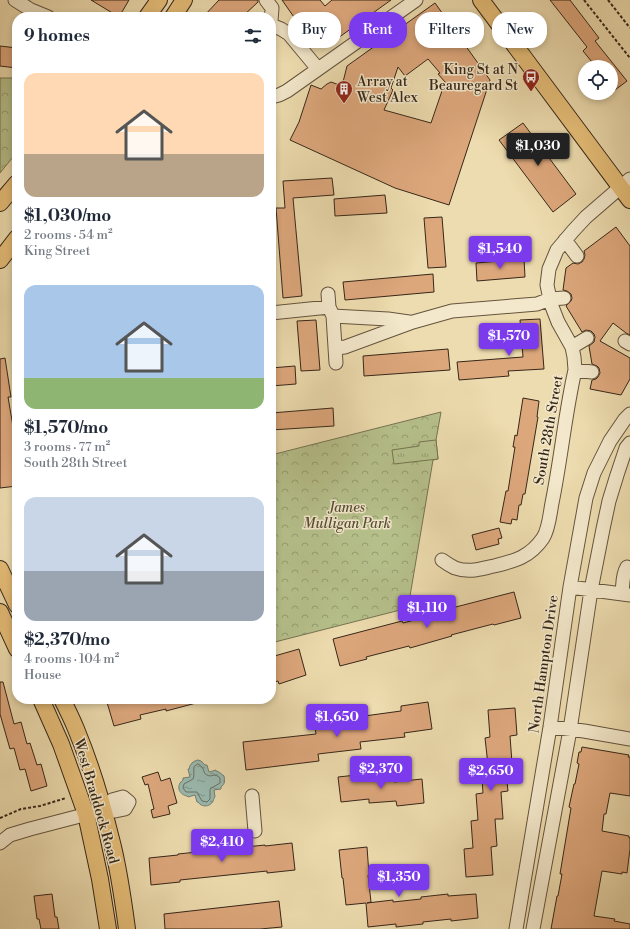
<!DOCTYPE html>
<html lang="en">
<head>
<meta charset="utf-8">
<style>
	body { margin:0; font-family:"Libre Bodoni",serif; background:#f6f6f7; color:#1f2937; height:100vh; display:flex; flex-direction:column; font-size:15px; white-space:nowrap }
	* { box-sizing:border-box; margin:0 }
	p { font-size:13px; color:#747a83 }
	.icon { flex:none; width:22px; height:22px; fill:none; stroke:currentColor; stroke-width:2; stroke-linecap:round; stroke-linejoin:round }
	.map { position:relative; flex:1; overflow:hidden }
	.details { position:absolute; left:12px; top:12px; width:264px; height:692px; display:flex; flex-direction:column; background:#fff; border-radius:16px; box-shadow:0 2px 6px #0003 }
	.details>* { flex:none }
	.guide { position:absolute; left:288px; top:12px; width:282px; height:36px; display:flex; gap:8px }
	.buttons { position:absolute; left:578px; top:60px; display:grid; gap:8px }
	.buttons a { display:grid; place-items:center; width:40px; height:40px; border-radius:50%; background:#fff; box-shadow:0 2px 6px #0003; font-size:20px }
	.price { position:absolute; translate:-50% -34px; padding:0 9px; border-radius:4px; background:#7c3aed; color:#fff; font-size:13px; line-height:26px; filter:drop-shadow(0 1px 2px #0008) }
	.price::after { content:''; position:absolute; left:50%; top:24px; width:12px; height:9px; margin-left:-6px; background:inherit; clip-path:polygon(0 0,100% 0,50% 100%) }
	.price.active { background:#222; color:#fff }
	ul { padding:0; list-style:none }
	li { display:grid; align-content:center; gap:8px; height:212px; padding:0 12px }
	li span { display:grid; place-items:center; height:124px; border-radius:12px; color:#555 }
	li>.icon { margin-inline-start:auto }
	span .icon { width:72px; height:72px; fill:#fffc; stroke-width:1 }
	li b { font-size:17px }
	h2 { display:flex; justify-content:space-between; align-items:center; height:48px; padding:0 12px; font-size:17px }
	.pill { padding:0 14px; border-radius:16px; background:#fff; box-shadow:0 2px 6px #0003; font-size:14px; line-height:36px }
	.pill.active { background:#7c3aed; color:#fff }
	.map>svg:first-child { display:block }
	.forest { fill:url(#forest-crowns); stroke:#767452 }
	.park { fill:url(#park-tufts); stroke:#767452 }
	.water { fill:url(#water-ripples); stroke:#727f74 }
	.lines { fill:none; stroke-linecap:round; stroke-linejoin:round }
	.shore { stroke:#687065; stroke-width:1 }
	.building { fill:#dda77c; stroke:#362719; fill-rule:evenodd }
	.minor-casing { stroke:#64543e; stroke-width:15 }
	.major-casing { stroke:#362719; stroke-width:18 }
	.path { stroke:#362719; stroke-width:2; stroke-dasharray:3 2; stroke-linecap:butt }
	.minor { stroke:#f3e8cb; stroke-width:13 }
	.major { stroke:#e6be78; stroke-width:16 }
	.labels { text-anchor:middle; stroke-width:3; stroke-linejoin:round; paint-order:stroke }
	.poi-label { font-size:14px; fill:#362719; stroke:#f3e8cb; text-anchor:end }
	.street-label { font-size:14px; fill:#362719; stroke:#f3e8cb }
	.park-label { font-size:14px; font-style:italic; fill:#564e36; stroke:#f3e8cb }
</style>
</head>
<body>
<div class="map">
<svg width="630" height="929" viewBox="0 0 630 929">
	<defs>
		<pattern id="forest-crowns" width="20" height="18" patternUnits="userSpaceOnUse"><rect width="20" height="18" fill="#b6c18c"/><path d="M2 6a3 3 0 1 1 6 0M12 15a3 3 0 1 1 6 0" fill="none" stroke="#959d72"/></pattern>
		<pattern id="park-tufts" width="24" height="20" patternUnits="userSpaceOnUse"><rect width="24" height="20" fill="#b6c18c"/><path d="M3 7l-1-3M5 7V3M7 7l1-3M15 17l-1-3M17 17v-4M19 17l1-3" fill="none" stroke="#959d72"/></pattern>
		<pattern id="water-ripples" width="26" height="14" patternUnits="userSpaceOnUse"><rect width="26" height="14" fill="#9abab1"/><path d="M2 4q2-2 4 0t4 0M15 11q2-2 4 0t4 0" fill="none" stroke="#7e978f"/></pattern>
	</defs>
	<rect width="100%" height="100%" fill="#eddcaf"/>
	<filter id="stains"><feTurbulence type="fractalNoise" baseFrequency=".005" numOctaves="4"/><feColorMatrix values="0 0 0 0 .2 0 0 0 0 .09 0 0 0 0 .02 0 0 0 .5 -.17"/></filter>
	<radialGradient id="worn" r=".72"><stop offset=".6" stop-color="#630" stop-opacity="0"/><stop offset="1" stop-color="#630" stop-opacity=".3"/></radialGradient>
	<path class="forest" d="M0 78H17V152L0 173Z
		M441 412 436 440 438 459 433 460 408 608 271 643V455Z"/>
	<path class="park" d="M436 440 438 459 394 464 392 450 419 446V442Z"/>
	<path class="water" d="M198 760 201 761 205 765H207L209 772 216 770V771L219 772 224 776C225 781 225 784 221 787V789L214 790 215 797 214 798C213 806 203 809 198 802H197L195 795 188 797 187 796C178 794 176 785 183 780V778L190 777 188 769H189C190 764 193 761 198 760Z"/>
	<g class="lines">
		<path class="shore" d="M198 764C206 768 202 773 207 775 212 778 214 772 220 778V783L210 789V799L207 802 202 801 197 792H186L183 788 184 784 193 779C195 775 193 771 194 767Z"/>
	</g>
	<path class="building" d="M91 0H129L119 17Z
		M219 0H258V2L242 17H203Z
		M282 0H320L325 6 332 0H391L338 38 336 35 322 45 316 36 310 40Z
		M550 0H570L599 38 595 41 627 81 611 93V67H596L583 51 587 47Z
		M435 3 490 80 449 205 395 188 290 140 299 122 311 85 321 89 327 84 331 82 342 86 347 66ZM428 59 440 73 438 74 445 82 431 123 384 110 393 90 391 88 398 67 405 76Z
		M0 46 17 48V68L0 66Z
		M523 123 576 194 553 212 499 140Z
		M332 178 334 195 293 198 302 296 283 298 276 208H285L283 181Z
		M385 195 387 213 335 216 334 199Z
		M442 217 446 267 428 268 424 218Z
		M616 227 630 246V335L626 333 613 323 600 341 630 358V379L621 395 590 389 592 380 596 379 598 377 600 373 599 368 597 366 592 364 589 346 594 342 595 337 594 334 591 331 586 330 582 332 566 306 571 301 572 298 571 294 567 291 563 290 566 268 573 263 578 264 582 262 584 259 585 255 584 251Z
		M524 259 525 277 477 281 476 263Z
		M433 274 434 292 345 300 343 282Z
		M540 319 544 369 508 371 509 376 459 380 457 362 523 357 520 320Z
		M316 320 320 370 301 371 297 321Z
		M448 349 450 370 364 376 363 356Z
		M5 358 11 397H8L17 450V486L0 488V359Z
		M295 366 296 384 271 386V368Z
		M523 398 539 401 537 417H538L525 494H523L521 505H519L517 520 512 519 511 524 500 522 506 491H508L515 447H513L515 435 517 436Z
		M333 408 334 426 271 430V413Z
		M499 528 502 538 498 539 499 544 476 550 472 535Z
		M514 592 521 618 494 625 493 624 451 635 452 636 410 648 409 646 366 657 367 659 340 666 333 639 402 621 403 623 445 612 444 610Z
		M299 649 306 675 279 684 278 681 271 683V657Z
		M0 682H3L14 724 21 722 27 744 30 743 37 765 41 764 47 786 31 791 25 769 20 770 14 748 10 749 0 714Z
		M106 699H199L200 702 166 711V709L140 715 141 719 114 726Z
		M428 702 432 729 404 733 405 737 360 742 361 749 318 754 319 761 246 770 243 742 316 734 315 728 358 723 357 717 401 711V706Z
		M515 708 517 735 510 736 512 763 505 764 508 791 501 792 503 819H495L497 846 491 847 493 875 466 877 464 849 473 848 471 821 478 820 476 794 483 793 481 765H488L485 738 490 737 488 710Z
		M582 747 629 755 628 757H630V796L610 793 606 814H604L602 831 629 836V838H630V849L627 873 622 872V874L602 871 594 916 615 919 614 921 630 924V929H551L557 896H558L562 874H560L571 808 569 807 574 784H575L579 764 577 763 579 752H581Z
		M158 772 161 781 170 778 177 803 168 806 170 814 153 818 151 810 154 809 148 784 145 785 142 777Z
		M366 774 367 779 394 777V782L422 779 424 803 397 806 396 801 369 803V799L341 802 338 777Z
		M292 843 295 870 267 873V871L180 880V882L151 885 149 858 178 855V854L265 845V846Z
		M367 847 369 875H368L371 902 367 903 393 900V902L421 899V897L448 894V896L476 894 478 918 451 921V919L423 922V924L396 927V924L368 927 366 903 346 905 343 878H342L339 850Z
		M52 894 55 917H57L59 929H41L39 919H37L34 896Z
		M279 901 282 927 260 929H165L164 914Z"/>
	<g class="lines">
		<g class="minor-casing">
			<path id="minor" d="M15 0 31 10 48 17
				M266 0 272 8 271 21
				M271 25 281 29 289 34 318 69
				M271 97 279 95 287 91 416 0
				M565 240 577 256
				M328 294 329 307 333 316 336 363
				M271 313 329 307
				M333 316 388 319 409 322
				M625 341 630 344
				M572 347 587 338
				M335 348 345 347 413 322 452 311 537 304 550 299 564 298
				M575 370 592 372
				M442 560C446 563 451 566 455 568 469 573 480 569 494 566 515 561 530 557 543 538 549 529 550 513 552 503 561 459 565 414 575 370L574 357 572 347 558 322 551 304 547 285 549 269 557 250 573 231 586 217 630 179
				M570 587 630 595
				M622 594C623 585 622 575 627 567
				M550 727 584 731 630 739
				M252 796 255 831
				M108 808 115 811 125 809 129 802
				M0 843 10 835 30 829 103 810 108 808 112 800 123 797 129 802
				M516 929 550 727 570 587 586 498 594 473 610 441 625 419 630 414
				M533 929 570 730 591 590 603 529 609 501 617 475 626 448 630 443"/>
		</g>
		<g class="major-casing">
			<path id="major" d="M481 0 630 200
				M147 17 159 0
				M173 17 184 0
				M0 203 17 183
				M0 260 17 238
				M0 569 17 605
				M0 612 17 649
				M41 699 61 744 86 814 100 879 108 929
				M62 699C67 709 72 719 76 729 91 765 102 802 111 839 119 869 123 899 127 929"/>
		</g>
		<path class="path" d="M584 0 630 58
			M608 0 630 28
			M0 818 21 809 40 806 66 798"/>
		<use href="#minor" class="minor"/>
		<use href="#major" class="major"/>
	</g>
	<defs>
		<g id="bus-pin" transform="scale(0.9)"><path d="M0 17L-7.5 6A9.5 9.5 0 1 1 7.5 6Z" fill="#8f2418" stroke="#f3e8cb"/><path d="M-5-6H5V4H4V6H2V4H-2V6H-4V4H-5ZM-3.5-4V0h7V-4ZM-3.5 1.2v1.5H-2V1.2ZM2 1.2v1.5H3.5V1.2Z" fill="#fff"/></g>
		<g id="building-pin" transform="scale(0.9)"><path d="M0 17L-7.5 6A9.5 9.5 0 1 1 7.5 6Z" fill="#8f2418" stroke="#f3e8cb"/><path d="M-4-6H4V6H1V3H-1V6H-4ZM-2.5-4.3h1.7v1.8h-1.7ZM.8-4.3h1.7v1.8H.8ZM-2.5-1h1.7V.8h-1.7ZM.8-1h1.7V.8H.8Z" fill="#fff"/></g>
	</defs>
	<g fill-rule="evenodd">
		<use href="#bus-pin" x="531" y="77"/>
		<use href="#building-pin" x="344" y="89"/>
	</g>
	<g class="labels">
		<g class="poi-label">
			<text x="518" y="74">King St at N<tspan x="518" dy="16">Beauregard St</tspan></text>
			<text x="357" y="86" text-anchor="start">Array at<tspan x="357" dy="16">West Alex</tspan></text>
		</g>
		<g class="street-label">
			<text transform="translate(548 430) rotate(-80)" y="5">South 28th Street</text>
			<text transform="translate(543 664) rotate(-82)" y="5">North Hampton Drive</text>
			<text transform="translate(97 801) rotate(74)" y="5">West Braddock Road</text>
		</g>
		<g class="park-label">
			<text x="347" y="512">James<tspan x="347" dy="16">Mulligan Park</tspan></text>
		</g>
	</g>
	<rect width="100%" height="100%" filter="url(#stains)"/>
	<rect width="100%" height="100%" fill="url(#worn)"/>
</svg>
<div class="buttons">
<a><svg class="icon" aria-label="locate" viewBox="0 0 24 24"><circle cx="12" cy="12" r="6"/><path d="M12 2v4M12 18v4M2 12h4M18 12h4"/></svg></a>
</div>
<b class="price active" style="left:538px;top:167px">$1,030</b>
<b class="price" style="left:500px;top:270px">$1,540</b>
<b class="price" style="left:509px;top:357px">$1,570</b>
<b class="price" style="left:427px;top:629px">$1,110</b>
<b class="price" style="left:337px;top:738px">$1,650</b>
<b class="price" style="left:381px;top:790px">$2,370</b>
<b class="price" style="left:491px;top:792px">$2,650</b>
<b class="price" style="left:222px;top:863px">$2,410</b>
<b class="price" style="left:399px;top:898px">$1,350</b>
<div class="guide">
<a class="pill">Buy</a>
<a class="pill active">Rent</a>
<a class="pill">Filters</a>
<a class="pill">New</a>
</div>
<section class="details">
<h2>9 homes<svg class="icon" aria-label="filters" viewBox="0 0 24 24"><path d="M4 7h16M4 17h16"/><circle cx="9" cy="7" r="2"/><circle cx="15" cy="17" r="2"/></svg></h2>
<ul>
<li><span style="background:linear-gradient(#ffd9b3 65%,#b9a48a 0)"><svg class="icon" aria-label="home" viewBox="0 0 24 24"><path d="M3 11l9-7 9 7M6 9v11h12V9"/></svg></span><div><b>$1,030/mo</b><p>2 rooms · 54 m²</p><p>King Street</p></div></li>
<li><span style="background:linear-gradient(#a9c7e8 75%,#8fb573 0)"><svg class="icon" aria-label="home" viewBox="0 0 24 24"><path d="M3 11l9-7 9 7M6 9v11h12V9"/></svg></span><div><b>$1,570/mo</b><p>3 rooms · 77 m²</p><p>South 28th Street</p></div></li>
<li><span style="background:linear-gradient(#c9d6e8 60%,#9aa5b1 0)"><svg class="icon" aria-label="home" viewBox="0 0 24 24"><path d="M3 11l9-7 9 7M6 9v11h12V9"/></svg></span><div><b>$2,370/mo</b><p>4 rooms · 104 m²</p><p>House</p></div></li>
</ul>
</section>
</div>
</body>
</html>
